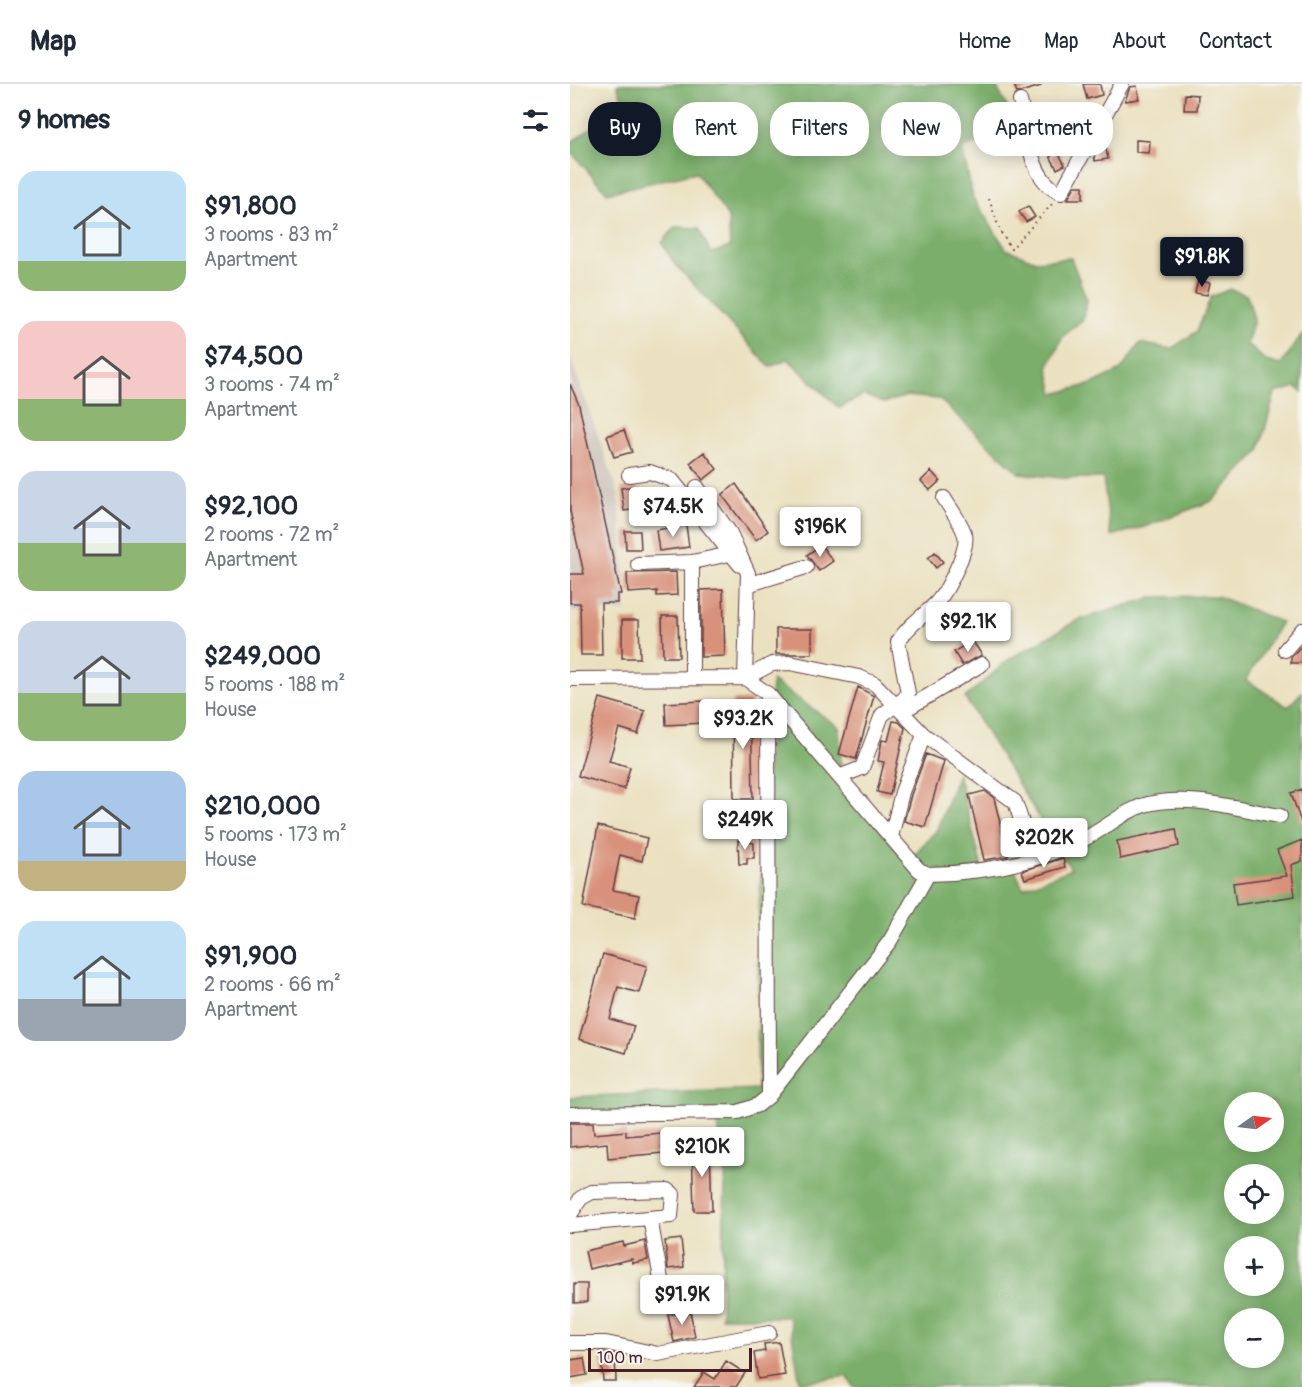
<!DOCTYPE html>
<html lang="en">
<head>
<meta charset="utf-8">
<style>
	body { margin:0; font-family:Pangolin,sans-serif; background:#f6f6f7; color:#1f2937; height:100vh; display:flex; flex-direction:column; font-size:22px; white-space:nowrap }
	* { box-sizing:border-box; margin:0 }
	p { font-size:20px; color:#747a83 }
	.icon { flex:none; width:33px; height:33px; fill:none; stroke:currentColor; stroke-width:2; stroke-linecap:round; stroke-linejoin:round }
	.map { position:relative; flex:1; overflow:hidden }
	.sheet { display:flex; flex-direction:column; background:#fff; width:570px }
	.sheet>* { flex:none }
	.top-card { position:absolute; left:18px; top:18px; width:570px; height:54px; display:flex; gap:12px }
	.needle { width:39px; rotate:76deg }
	.tools { position:absolute; left:654px; top:1008px; display:grid; gap:12px }
	.tools a { display:grid; place-items:center; width:60px; height:60px; border-radius:50%; background:#fff; box-shadow:0 3px 15px #0003; font-size:30px }
	.scale { position:absolute; left:18px; bottom:15px; width:164px; box-sizing:border-box; padding-left:6px; border:3px solid #4a1f2b; border-top:0; font-size:16px; line-height:21px; white-space:nowrap; color:#4a1f2b; -webkit-text-stroke:4px #f6f6f2; paint-order:stroke }
	.price { position:absolute; translate:-50% -51px; padding:0 14px; border-radius:6px; background:#fff; color:#222; font-size:20px; line-height:39px; filter:drop-shadow(0 2px 3px #0008) }
	.price::after { content:''; position:absolute; left:50%; top:36px; width:18px; height:14px; margin-left:-9px; background:inherit; clip-path:polygon(0 0,100% 0,50% 100%) }
	.price.active { background:#111827; color:#fff }
	ul { padding:0; list-style:none }
	li { display:flex; align-items:center; gap:18px; height:150px; padding:0 18px }
	li span { display:grid; place-items:center; flex:none; width:168px; height:120px; border-radius:18px; color:#555 }
	li>.icon { margin-inline-start:auto }
	span .icon { width:72px; height:72px; fill:#fffc; stroke-width:1 }
	li b { font-size:26px }
	h2 { display:flex; justify-content:space-between; align-items:center; height:72px; padding:0 18px; font-size:26px }
	.tag { padding:0 21px; border-radius:24px; background:#fff; box-shadow:0 3px 15px #0003; font-size:21px; line-height:54px }
	.tag.active { background:#111827; color:#fff }
	header { display:flex; align-items:center; gap:36px; box-sizing:border-box; height:84px; padding:0 30px; background:#fff; border-bottom:2px solid #e0e1e3 }
	header strong { font-size:28px }
	nav { display:flex; gap:33px; margin-inline-start:auto; font-size:21px }
	main { display:flex; flex:1; min-height:0 }
	.map>svg:first-child { display:block }
	.industrial { fill:#ccc2b9 }
	.forest { fill:#7aae6a; stroke:#62664a; stroke-width:1.5; fill-rule:evenodd }
	.building { fill:#d8917a }
	.lines { fill:none; stroke-linecap:round; stroke-linejoin:round }
	.minor-casing { stroke:#623c41; stroke-width:16 }
	.path { stroke:#623c41; stroke-width:2; stroke-dasharray:1.5 4.5; stroke-linecap:butt }
	.minor { stroke:#fff; stroke-width:14 }
</style>
</head>
<body>
<header>
<strong>Map</strong>
<nav><a>Home</a><a>Map</a><a>About</a><a>Contact</a></nav>
</header>
<main>
<section class="sheet">
<h2>9 homes<svg class="icon" aria-label="filters" viewBox="0 0 24 24"><path d="M4 7h16M4 17h16"/><circle cx="9" cy="7" r="2"/><circle cx="15" cy="17" r="2"/></svg></h2>
<ul>
<li><span style="background:linear-gradient(#bfe0f5 75%,#8fb573 0)"><svg class="icon" aria-label="home" viewBox="0 0 24 24"><path d="M3 11l9-7 9 7M6 9v11h12V9"/></svg></span><div><b>$91,800</b><p>3 rooms · 83 m²</p><p>Apartment</p></div></li>
<li><span style="background:linear-gradient(#f6c9c9 65%,#8fb573 0)"><svg class="icon" aria-label="home" viewBox="0 0 24 24"><path d="M3 11l9-7 9 7M6 9v11h12V9"/></svg></span><div><b>$74,500</b><p>3 rooms · 74 m²</p><p>Apartment</p></div></li>
<li><span style="background:linear-gradient(#c9d6e8 60%,#8fb573 0)"><svg class="icon" aria-label="home" viewBox="0 0 24 24"><path d="M3 11l9-7 9 7M6 9v11h12V9"/></svg></span><div><b>$92,100</b><p>2 rooms · 72 m²</p><p>Apartment</p></div></li>
<li><span style="background:linear-gradient(#c9d6e8 60%,#8fb573 0)"><svg class="icon" aria-label="home" viewBox="0 0 24 24"><path d="M3 11l9-7 9 7M6 9v11h12V9"/></svg></span><div><b>$249,000</b><p>5 rooms · 188 m²</p><p>House</p></div></li>
<li><span style="background:linear-gradient(#a9c7e8 75%,#c2b280 0)"><svg class="icon" aria-label="home" viewBox="0 0 24 24"><path d="M3 11l9-7 9 7M6 9v11h12V9"/></svg></span><div><b>$210,000</b><p>5 rooms · 173 m²</p><p>House</p></div></li>
<li><span style="background:linear-gradient(#bfe0f5 65%,#9aa5b1 0)"><svg class="icon" aria-label="home" viewBox="0 0 24 24"><path d="M3 11l9-7 9 7M6 9v11h12V9"/></svg></span><div><b>$91,900</b><p>2 rooms · 66 m²</p><p>Apartment</p></div></li>
</ul>
</section>
<div class="map">
<svg width="732" height="1303" viewBox="0 0 732 1303">
	<rect width="100%" height="100%" fill="#f6f6f2"/>
	<filter id="ink" filterUnits="userSpaceOnUse"><feTurbulence type="fractalNoise" baseFrequency=".0167" numOctaves="2"/><feDisplacementMap in="SourceGraphic" scale="12" xChannelSelector="R" yChannelSelector="G"/><feConvolveMatrix kernelMatrix="1 2 1 2 8 2 1 2 1" color-interpolation-filters="sRGB"/></filter>
	<filter id="wash" filterUnits="userSpaceOnUse"><feTurbulence type="fractalNoise" baseFrequency=".008" numOctaves="4" result="noise"/><feDisplacementMap in="SourceGraphic" scale="24" xChannelSelector="R" yChannelSelector="G"/><feGaussianBlur stdDeviation="1.35" result="paint"/><feColorMatrix in="noise" values="0 0 0 0 0 0 0 0 0 0 0 0 0 0 0 0 0 1.4 0 .05"/><feComposite in="paint" operator="in"/></filter>
	<g filter="url(#wash)">
		<rect width="100%" height="100%" fill="#ebe1c0"/>
		<path class="industrial" d="M0 273 49 411 56 527 0 528Z"/>
		<path class="forest" d="M47 0H425L447 42 440 67 431 70 409 59 392 64 403 114 436 165 466 177 501 174 517 216 512 237 493 252 478 283 484 310 522 300 551 286 570 259 601 265 627 247 641 213 660 205 677 211 684 235 677 260 696 277 711 281 732 250V308L726 303 705 309 689 367 642 417 574 443 541 452 533 394H491L449 389 369 315 337 312 313 319 294 311 269 324 218 275 200 283 104 179 92 159 105 143 129 144 141 169 160 163 158 133 126 88 37 109 0 67V59L54 21Z
			M647 512 711 538 676 596 718 623 732 608V1303H284L277 1292 230 1299 219 1233H151L156 1067 144 1033 0 1035V1013L187 1005 189 824 202 597 269 643 272 699 337 778 366 747 388 690 414 791 444 784 453 804 501 785 395 614 439 575 508 536 584 513ZM664 1018H704V1058H664ZM664 1090H704V1130H664ZM664 1162H704V1202H664ZM664 1234H704V1274H664Z"/>
		<g id="blocks">
			<path class="building" d="M444 0H470L471 2 447 9Z
				M513 0H530L532 11 517 15Z
				M567 2 569 15 555 17 560 3Z
				M615 10 628 11 627 26H614Z
				M510 32 519 41 506 54 497 45Z
				M566 56 580 57 579 69 566 68Z
				M535 60 538 75 525 77 524 69 528 61Z
				M488 68 495 81 487 85 480 72Z
				M505 102H513V115H498Z
				M458 122 465 133 456 138 449 128Z
				M628 196 640 199 637 211 625 209Z
				M0 300 9 321 51 510H47V519H31L32 571H11L10 519H0V490H14L0 427Z
				M54 346 62 368 44 373 37 352Z
				M134 368 147 385 133 396 120 379Z
				M361 387 370 397 360 406 351 397Z
				M166 400 198 447 186 456 152 411Z
				M68 402 69 425 54 427 51 404Z
				M116 441 119 463 89 467 86 446Z
				M55 447H70L71 465H56Z
				M251 461 263 477 249 487 237 471Z
				M365 468 373 478 366 484 358 474Z
				M106 488 107 511 87 512V507L58 509 57 489Z
				M153 505 155 572 131 573V506Z
				M92 532H108L109 573H93Z
				M52 536H69L70 574H52Z
				M206 545H242V570H206Z
				M402 556 412 571 392 581 384 568Z
				M730 563H732V579H721V573Z
				M288 603 304 612 286 675 269 670Z
				M30 614 75 627 68 650 49 644 39 677 60 683 54 705 8 692Z
				M163 616H181L183 715H164Z
				M133 617 134 639 96 641 95 619Z
				M323 637 329 638 335 644 320 711 307 708 314 678 308 677 312 656 318 657Z
				M356 670 374 677 355 743 334 737 341 711Z
				M732 705V737L731 738 721 709Z
				M415 707 424 714 438 772 414 776 399 711Z
				M28 742 77 754 72 777 50 771 43 806 69 811 65 834 13 823Z
				M606 745 609 762 550 775 547 757Z
				M168 756 184 759V774H177V780H169Z
				M732 756V777L721 781 725 812 666 821 663 799 717 792 707 766Z
				M493 774 495 783 455 795 452 787Z
				M33 870 77 882 69 909 48 903 40 935 64 942 56 969 9 955Z
				M0 1039H23L24 1050 56 1047V1052L91 1049 93 1069 38 1074 37 1059 0 1063Z
				M140 1061 142 1127H124L122 1062Z
				M111 1155 114 1183 98 1185 95 1157Z
				M75 1157 78 1176 63 1179 62 1175 19 1185 15 1167 53 1158 54 1162Z
				M124 1199 128 1222 113 1225 109 1202Z
				M4 1200H17V1218L4 1219Z
				M120 1226 125 1253 104 1258 98 1231Z
				M209 1258 215 1291 188 1295 184 1269 195 1267 194 1260Z
				M31 1268 45 1270 46 1297H33Z
				M14 1274 17 1291 0 1294V1276Z
				M156 1277 175 1289 166 1303H124L134 1288 145 1295Z"/>
		</g>
	</g>
	<g filter="url(#ink)">
		<use href="#blocks" fill-opacity="0" stroke="#623c41" stroke-width="1.5"/>
		<g class="lines">
			<g class="minor-casing">
				<path id="minor" d="M450 17C457 46 459 97 491 109L552 0
					M59 391 80 388 102 396 170 481
					M127 403 160 449 178 489 175 594
					M68 480 122 478 160 470
					M180 500 236 483
					M715 566 732 546
					M122 593V478
					M175 594 202 580 220 579 289 593 305 600 354 651 445 718 464 774
					M0 595 175 594 198 610 349 786 358 790C411 789 466 779 514 755 535 745 555 726 578 720 619 710 669 725 710 732
					M325 623 338 624 412 580
					M271 692 292 684 312 631 334 615 338 609 328 558C337 542 354 532 367 518 377 507 399 465 395 451 391 438 381 426 374 414
					M321 753 332 708 354 651
					M199 1012 320 857 358 790
					M0 1030 168 1028 188 1021 199 1012 198 610
					M0 1131 11 1114 22 1108 98 1106 103 1110 101 1132 0 1141
					M80 1134 93 1206
					M0 1259H36L88 1270 199 1249"/>
			</g>
			<path class="path" d="M419 115 430 147 441 165 484 118"/>
			<use href="#minor" class="minor"/>
		</g>
	</g>
</svg>
<div class="tools">
<a><svg class="needle" viewBox="-14 -14 28 28"><path d="M0-13l5 13h-10z" fill="#e53935"/><path d="M0 13l5-13h-10z" fill="#747a83"/></svg></a>
<a><svg class="icon" aria-label="locate" viewBox="0 0 24 24"><circle cx="12" cy="12" r="6"/><path d="M12 2v4M12 18v4M2 12h4M18 12h4"/></svg></a>
<a>+</a>
<a>−</a>
</div>
<div class="scale">100 m</div>
<b class="price active" style="left:632px;top:204px">$91.8K</b>
<b class="price" style="left:103px;top:454px">$74.5K</b>
<b class="price" style="left:250px;top:474px">$196K</b>
<b class="price" style="left:398px;top:569px">$92.1K</b>
<b class="price" style="left:173px;top:666px">$93.2K</b>
<b class="price" style="left:175px;top:767px">$249K</b>
<b class="price" style="left:474px;top:785px">$202K</b>
<b class="price" style="left:132px;top:1094px">$210K</b>
<b class="price" style="left:112px;top:1242px">$91.9K</b>
<div class="top-card">
<a class="tag active">Buy</a>
<a class="tag">Rent</a>
<a class="tag">Filters</a>
<a class="tag">New</a>
<a class="tag">Apartment</a>
</div>
</div>
</main>
</body>
</html>
